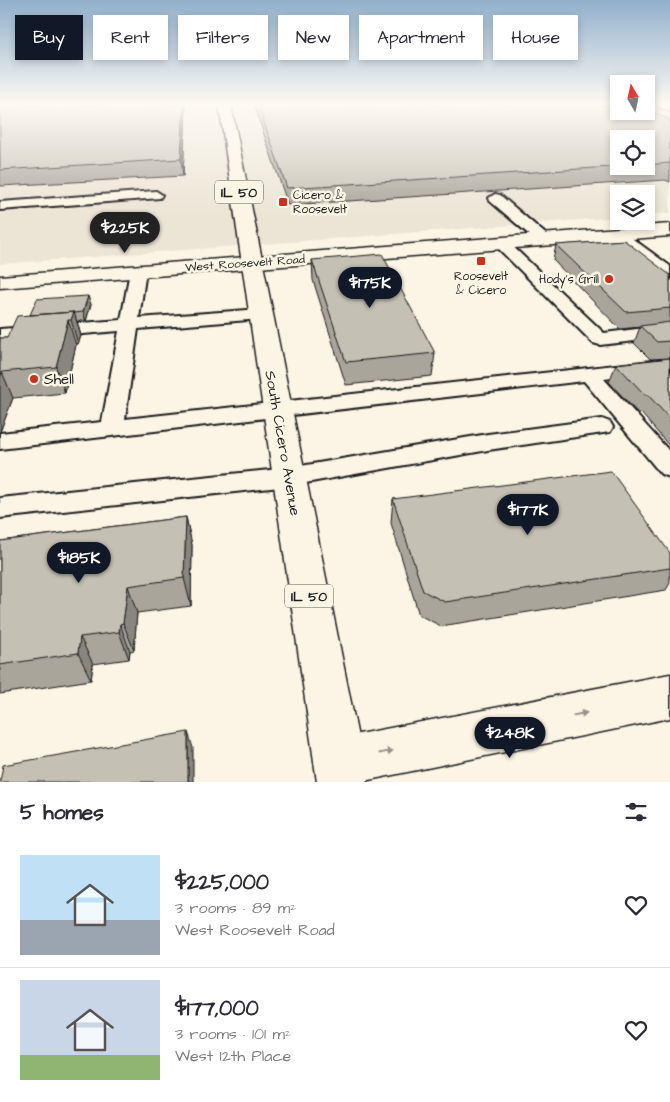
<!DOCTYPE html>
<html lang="en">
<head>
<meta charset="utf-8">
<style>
	body { margin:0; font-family:"Architects Daughter",sans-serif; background:#f2f2f3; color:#2b2b33; height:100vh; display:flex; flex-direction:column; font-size:19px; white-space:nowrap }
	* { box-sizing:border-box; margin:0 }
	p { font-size:16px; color:#7c7c81 }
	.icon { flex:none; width:28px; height:28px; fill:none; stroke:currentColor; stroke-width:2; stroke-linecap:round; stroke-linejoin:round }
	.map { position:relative; height:782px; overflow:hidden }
	.details { display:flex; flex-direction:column; background:#fff; flex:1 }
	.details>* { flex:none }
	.top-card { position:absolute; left:15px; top:15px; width:640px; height:45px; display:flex; gap:10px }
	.needle { width:32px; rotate:351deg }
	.fabs { position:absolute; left:610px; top:75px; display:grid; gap:10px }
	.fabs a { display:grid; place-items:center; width:45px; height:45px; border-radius:0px; background:#fff; box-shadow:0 2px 8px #0003; font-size:25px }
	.price { position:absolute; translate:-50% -42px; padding:0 11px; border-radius:18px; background:#111827; color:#fff; font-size:16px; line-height:32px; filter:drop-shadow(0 1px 2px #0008) }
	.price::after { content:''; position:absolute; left:50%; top:30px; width:15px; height:11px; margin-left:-8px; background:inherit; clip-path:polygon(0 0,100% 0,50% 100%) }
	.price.on { background:#222; color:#fff }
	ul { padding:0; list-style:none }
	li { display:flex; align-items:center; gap:15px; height:125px; padding:0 20px }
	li+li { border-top:1px solid #e1e1e2 }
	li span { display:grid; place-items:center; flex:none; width:140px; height:100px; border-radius:0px; color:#555 }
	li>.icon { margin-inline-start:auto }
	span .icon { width:60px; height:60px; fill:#fffc; stroke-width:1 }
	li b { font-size:21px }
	h2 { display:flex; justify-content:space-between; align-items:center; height:60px; padding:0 20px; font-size:21px }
	.chip { padding:0 18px; border-radius:0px; background:#fff; box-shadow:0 2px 8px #0003; font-size:18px; line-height:45px }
	.chip.on { background:#111827; color:#fff }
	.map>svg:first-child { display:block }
	.built { fill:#ebe5d6; fill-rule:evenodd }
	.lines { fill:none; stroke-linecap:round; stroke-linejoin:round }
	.lane-casing { stroke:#1c1c1c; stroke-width:4 }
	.street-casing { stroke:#1c1c1c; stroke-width:3 }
	.secondary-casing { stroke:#1c1c1c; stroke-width:3 }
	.primary-casing { stroke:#1c1c1c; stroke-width:3 }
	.lane { fill:#fcf5e5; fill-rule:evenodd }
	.street { fill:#fcf5e5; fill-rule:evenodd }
	.secondary { fill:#fcf5e5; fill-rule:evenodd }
	.primary { fill:#fcf5e5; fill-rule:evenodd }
	.wall { fill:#a9a59a; stroke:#1c1c1c; fill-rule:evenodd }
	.shaded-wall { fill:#89867d; stroke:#1c1c1c }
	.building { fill:#c4c0b3; stroke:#1c1c1c }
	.oneway { fill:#97938b }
	.poi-dot { fill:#c8321e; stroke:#fcf5e5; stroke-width:2 }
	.labels { text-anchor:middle; stroke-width:5; stroke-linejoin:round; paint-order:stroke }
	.far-poi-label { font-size:12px; fill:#1c1c1c; stroke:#fcf5e5; text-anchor:start }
	.far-street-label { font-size:12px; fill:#1c1c1c; stroke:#fcf5e5 }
	.shield { fill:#fcf5e5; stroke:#5f5d58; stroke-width:1 }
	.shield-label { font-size:14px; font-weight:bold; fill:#1c1c1c }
	.poi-label { font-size:15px; fill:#1c1c1c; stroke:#fcf5e5; text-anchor:start }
	.street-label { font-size:15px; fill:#1c1c1c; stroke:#fcf5e5 }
</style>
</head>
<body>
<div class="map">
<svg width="670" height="782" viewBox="0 0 670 782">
	<rect width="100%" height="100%" fill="#fcf5e5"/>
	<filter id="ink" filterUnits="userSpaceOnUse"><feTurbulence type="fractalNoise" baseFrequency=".02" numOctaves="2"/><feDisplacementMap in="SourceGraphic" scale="10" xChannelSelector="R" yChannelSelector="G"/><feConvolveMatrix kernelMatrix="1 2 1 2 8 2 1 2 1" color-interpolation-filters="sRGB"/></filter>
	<g filter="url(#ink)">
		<path class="built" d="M0 105H619V111H646V105H670V213L646 215V194H619V217L0 264ZM619 139H646V166H619Z"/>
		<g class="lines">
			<g class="lane-casing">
				<path id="lane" d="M658 105H670V111L659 107Z
					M156 191 162 195 160 198 0 210V202Z
					M495 194 500 195 549 237 551 240 549 243H539L490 201 489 198Z
					M617 230 622 231 670 266V279L664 277 612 237 610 234 612 231Z
					M501 239 506 240 604 333 670 325V337L600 345 593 343 496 246 494 243 496 240Z
					M138 266 144 268 146 271 139 318 261 309 267 310 270 314 267 318 261 319 138 329 125 419 670 359V371L604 379 670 452V477L661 474 584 381 0 449V433L102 422 119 331 0 341V329L121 320 130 271 132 268Z
					M602 419 610 422 613 427 610 432 488 450 289 486 0 518V498L289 468 488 434Z"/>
			</g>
			<g class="street-casing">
				<path id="street" d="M670 674V718L359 782H328L321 779 314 762 321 745 338 738Z"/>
			</g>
			<g class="secondary-casing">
				<path id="secondary" d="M670 224V236L0 288V276Z"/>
			</g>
			<g class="primary-casing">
				<path id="primary" d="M219 105H231L367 782H317Z"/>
			</g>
			<use href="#lane" class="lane"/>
			<use href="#street" class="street"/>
			<use href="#secondary" class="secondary"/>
			<use href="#primary" class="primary"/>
		</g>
		<path class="wall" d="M0 105H186L183 176 0 186Z
			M254 105H619L670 120V182L665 180 288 205ZM646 139V166H619Z
			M556 245 670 275V358L650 359 634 343 640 327 620 329 553 260Z
			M312 260 435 353 432 376 346 385 313 280Z
			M91 304 86 321H77L81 336 78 344 76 345 65 393 13 398 0 432V338H7L30 315Z
			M670 358V447L641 413H638L609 382 616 364Z
			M393 499 670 553V583L666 590 441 626 419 615 391 523Z
			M186 517 192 545 191 606 137 613 134 650 130 651 129 659 93 664 91 680 0 694V541Z"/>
		<path class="shaded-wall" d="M184 105H186L183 176 181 159Z
			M88 296 91 304 86 321 83 312Z
			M74 312 81 336 78 344 71 320Z
			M68 320 76 345 65 393 56 367Z
			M2 372 13 398 0 432V377Z
			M186 517 192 545 191 606 184 578Z
			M128 586 137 613 134 650 123 623Z
			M120 624 130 651 129 659 119 632Z
			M80 637 93 664 91 680 78 653Z
			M188 732 193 748V782H188Z"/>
		<path class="building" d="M0 105H184L181 159 0 170Z
			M258 105H619V111H646V109L670 120V163L646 165V139H619V166H626L287 188Z
			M624 240 670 275V308L626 312 556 245Z
			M382 254 435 353 346 362 312 260Z
			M88 296 83 312 74 313V312L30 315 37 299Z
			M74 312 71 320H68L56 367 2 372 0 377V338H7L17 316Z
			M670 322V341L657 342 640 326Z
			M670 358V419L648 395H645L616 364Z
			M611 471 670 553V568L445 602 423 591 393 499Z
			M186 517 184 578 128 586 123 623 120 624 119 632 80 637 78 653 0 665V541Z
			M188 732V782H0L3 765Z"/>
		<defs><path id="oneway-solid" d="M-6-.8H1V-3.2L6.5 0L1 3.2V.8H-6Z" transform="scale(1.25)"/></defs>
		<g class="oneway">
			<use href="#oneway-solid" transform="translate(580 714) rotate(-11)"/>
			<use href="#oneway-solid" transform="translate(386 752) rotate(-11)"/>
		</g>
	</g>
	<linearGradient id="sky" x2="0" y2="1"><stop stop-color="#91b0cc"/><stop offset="0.49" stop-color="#fefaf3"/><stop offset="1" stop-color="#fefaf3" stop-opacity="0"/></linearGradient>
	<rect width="670" height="214" fill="url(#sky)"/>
	<g class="poi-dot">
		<rect x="278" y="197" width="10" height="10" rx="2.5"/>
		<rect x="476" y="256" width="10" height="10" rx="2.5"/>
		<circle cx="609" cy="279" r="5"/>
		<circle cx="34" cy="379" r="5"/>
	</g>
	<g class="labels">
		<g class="far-poi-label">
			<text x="293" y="199">Cicero &amp;<tspan x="293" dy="14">Roosevelt</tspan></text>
			<text x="481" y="280" text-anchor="middle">Roosevelt<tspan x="481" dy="14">&amp; Cicero</tspan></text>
			<text x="599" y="283" text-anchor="end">Hody's Grill</text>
		</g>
		<g class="far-street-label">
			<text transform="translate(245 263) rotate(-4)" y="4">West Roosevelt Road</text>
		</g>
		<g class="shield">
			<rect x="215" y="180.5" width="48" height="23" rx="4"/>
			<rect x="285" y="584.5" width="48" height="23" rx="4"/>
		</g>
		<g class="shield-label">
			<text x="239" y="197">IL 50</text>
			<text x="309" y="601">IL 50</text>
		</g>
		<g class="poi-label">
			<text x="44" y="384">Shell</text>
		</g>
		<g class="street-label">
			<text transform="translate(283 443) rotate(80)" y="5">South Cicero Avenue</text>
		</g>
	</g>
</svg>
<div class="fabs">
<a><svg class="needle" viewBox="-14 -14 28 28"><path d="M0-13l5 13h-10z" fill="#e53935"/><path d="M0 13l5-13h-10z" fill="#7c7c81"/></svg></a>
<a><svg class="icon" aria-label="locate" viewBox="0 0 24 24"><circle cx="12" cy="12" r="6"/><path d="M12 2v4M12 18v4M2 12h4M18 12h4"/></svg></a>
<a><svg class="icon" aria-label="layers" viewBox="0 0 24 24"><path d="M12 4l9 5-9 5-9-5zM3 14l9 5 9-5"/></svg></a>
</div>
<b class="price on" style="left:125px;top:254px">$225K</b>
<b class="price" style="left:370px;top:309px">$175K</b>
<b class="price" style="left:528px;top:536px">$177K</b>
<b class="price" style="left:79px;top:584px">$185K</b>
<b class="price" style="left:510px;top:759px">$248K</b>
<div class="top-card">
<a class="chip on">Buy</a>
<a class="chip">Rent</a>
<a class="chip">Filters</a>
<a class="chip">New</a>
<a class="chip">Apartment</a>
<a class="chip">House</a>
</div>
</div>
<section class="details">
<h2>5 homes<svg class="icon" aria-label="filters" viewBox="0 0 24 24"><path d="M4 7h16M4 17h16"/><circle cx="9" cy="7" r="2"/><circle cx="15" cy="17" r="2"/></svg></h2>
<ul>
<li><span style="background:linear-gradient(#bfe0f5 65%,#9aa5b1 0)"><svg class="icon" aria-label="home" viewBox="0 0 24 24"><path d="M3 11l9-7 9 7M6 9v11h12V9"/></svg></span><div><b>$225,000</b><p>3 rooms · 89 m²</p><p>West Roosevelt Road</p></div><svg class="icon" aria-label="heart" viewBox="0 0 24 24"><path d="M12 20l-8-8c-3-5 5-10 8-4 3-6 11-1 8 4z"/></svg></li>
<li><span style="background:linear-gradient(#c9d6e8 75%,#8fb573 0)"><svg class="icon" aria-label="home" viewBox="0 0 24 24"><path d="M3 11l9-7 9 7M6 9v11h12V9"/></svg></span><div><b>$177,000</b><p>3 rooms · 101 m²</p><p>West 12th Place</p></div><svg class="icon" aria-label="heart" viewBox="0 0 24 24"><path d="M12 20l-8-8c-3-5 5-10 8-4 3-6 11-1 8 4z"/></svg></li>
</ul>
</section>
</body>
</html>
